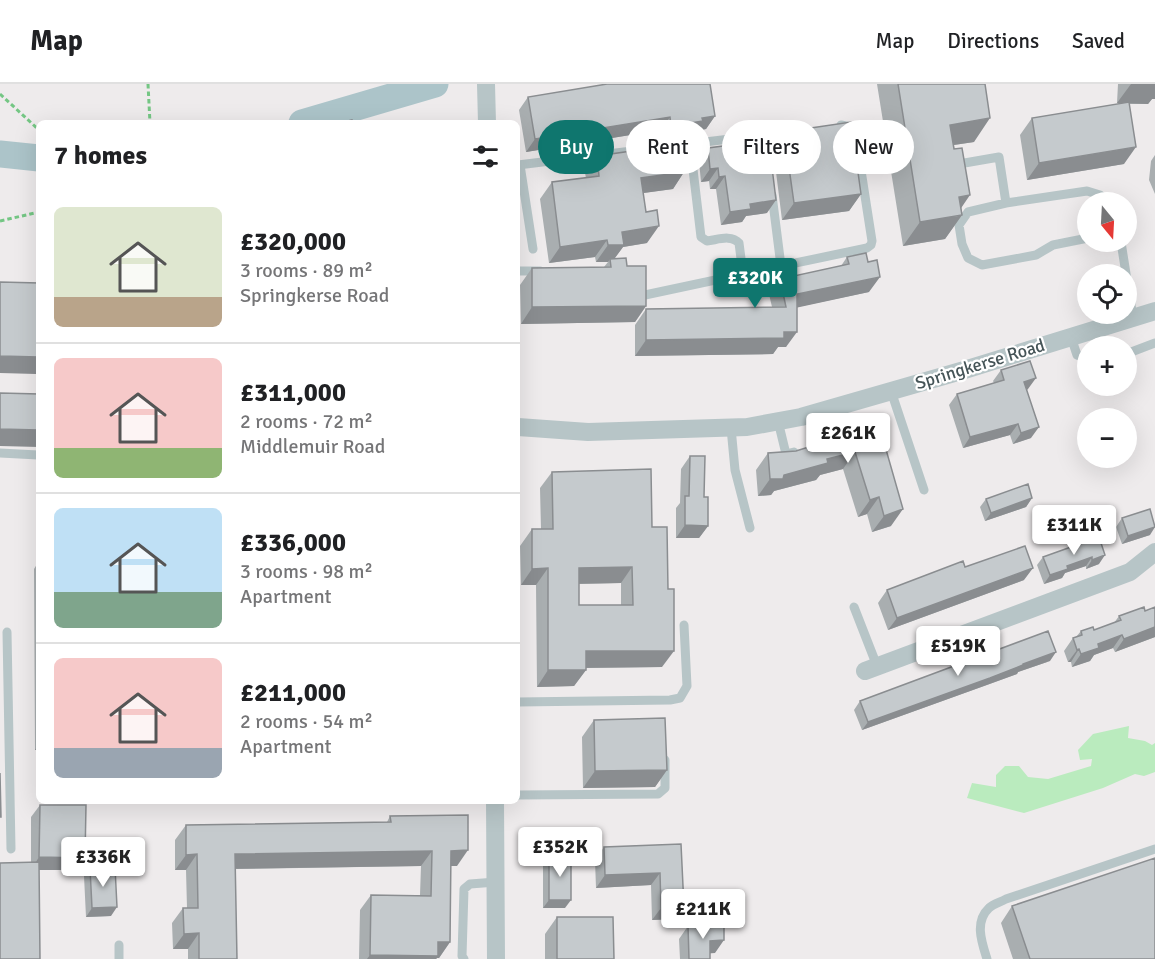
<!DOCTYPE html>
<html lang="en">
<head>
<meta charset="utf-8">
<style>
	body { margin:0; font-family:Signika,sans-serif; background:#f6f6f6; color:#202124; height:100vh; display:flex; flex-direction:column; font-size:22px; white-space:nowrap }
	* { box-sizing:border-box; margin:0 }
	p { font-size:20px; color:#757577 }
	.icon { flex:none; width:33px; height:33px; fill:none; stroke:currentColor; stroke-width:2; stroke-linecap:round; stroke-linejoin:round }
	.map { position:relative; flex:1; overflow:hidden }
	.side { position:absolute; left:36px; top:36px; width:484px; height:684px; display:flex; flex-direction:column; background:#fff; border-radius:9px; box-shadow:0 6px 24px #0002 }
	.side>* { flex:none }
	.banner { position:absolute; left:538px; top:36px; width:526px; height:54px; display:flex; gap:12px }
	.needle { width:39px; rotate:162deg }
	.tools { position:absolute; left:1077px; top:108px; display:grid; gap:12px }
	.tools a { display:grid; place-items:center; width:60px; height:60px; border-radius:50%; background:#fff; box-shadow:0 6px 24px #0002; font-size:30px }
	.price { position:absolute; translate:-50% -51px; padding:0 14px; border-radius:6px; background:#fff; color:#222; font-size:20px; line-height:39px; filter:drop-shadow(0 2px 3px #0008) }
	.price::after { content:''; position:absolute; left:50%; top:36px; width:18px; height:14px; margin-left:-9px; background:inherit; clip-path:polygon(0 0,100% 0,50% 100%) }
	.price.selected { background:#0f766e; color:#fff }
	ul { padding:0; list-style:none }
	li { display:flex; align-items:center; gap:18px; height:150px; padding:0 18px }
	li+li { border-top:2px solid #e0e0e0 }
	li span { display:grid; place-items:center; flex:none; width:168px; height:120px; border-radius:9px; color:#555 }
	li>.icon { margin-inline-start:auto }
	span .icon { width:72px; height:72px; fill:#fffc; stroke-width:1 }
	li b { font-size:26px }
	h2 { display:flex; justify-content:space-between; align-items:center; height:72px; padding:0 18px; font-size:26px }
	.chip { padding:0 21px; border-radius:27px; background:#fff; box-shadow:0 6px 24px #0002; font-size:21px; line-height:54px }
	.chip.selected { background:#0f766e; color:#fff }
	header { display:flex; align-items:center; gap:36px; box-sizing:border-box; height:84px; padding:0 30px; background:#fff; border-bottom:2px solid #e0e0e0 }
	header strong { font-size:28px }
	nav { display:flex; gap:33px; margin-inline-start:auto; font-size:21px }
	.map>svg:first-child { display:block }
	.green { fill:#baebbe }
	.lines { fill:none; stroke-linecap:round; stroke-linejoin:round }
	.path { stroke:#74c684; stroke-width:3; stroke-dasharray:4.5 3; stroke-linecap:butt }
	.lane { stroke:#b7c5c7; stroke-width:9 }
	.street { stroke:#b7c5c7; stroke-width:18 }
	.primary { stroke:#acc4c9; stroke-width:27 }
	.wall { fill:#a9aeb0; fill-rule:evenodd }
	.shaded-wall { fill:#8a8d90 }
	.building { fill:#c5cacd; stroke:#8a8d90; stroke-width:1.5; fill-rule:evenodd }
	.labels { text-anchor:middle; stroke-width:4.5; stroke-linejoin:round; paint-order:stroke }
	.street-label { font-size:18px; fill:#455457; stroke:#fff }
</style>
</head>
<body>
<header>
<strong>Map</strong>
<nav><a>Map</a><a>Directions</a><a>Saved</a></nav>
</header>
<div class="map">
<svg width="1155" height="875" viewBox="0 0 1155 875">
	<rect width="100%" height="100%" fill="#eeebec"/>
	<path class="green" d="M1129 642 1128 654 1145 657 1152 661 1155 659V688L1144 692 1135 690 1103 704 1024 729 967 714 972 699 996 703V691L1005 682H1019L1028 693 1048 695 1091 682 1092 675 1080 676 1078 666 1093 650Z"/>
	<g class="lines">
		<path class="path" d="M148 0 150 39
			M0 10 39 46
			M0 137 39 128"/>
		<path class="lane" d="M764 51 767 80
			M690 60 701 153 707 157C717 156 731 150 739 159L743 190
			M518 81 795 47
			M520 81 533 165
			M953 81 999 73 1006 119
			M772 111 781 182 867 164 871 161 872 157 855 48 851 43 841 41
			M1088 154 1053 161 1036 171 982 181 968 174 962 160 959 141 968 128 1006 119 1087 107 1100 111 1109 118
			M1121 158 1133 234
			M518 187H540
			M645 211 781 182
			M1071 253 1077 271 1088 275
			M1126 270 1155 259
			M891 307 924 406
			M778 337 786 370 794 368
			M731 344 735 386 750 444
			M0 369 38 371
			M854 523 877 582
			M7 548 11 765
			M518 618 670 616 680 614 687 602 684 541
			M518 711 658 710 665 704V676
			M119 861V875
			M464 875 462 872 464 805 470 800 496 798
			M987 875C982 859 974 838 989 824 993 820 1001 818 1006 815L1155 765"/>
		<path class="street" d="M486 0 487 39
			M518 343 588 348 747 343 801 333 961 287 1155 227
			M865 587 1130 488 1155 468
			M495 717 496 875"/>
		<path class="primary" d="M302 39 435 0
			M0 70 39 74"/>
	</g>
	<path class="wall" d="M877 0H985L974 58 954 61 962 131 945 155 903 162Z
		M1118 0H1155L1152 15 1148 20H1129L1124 80 1027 96 1020 51 1032 34 1122 20 1117 19Z
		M528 13 715 32 706 45 696 47 694 50 663 55 661 46 526 68 519 26Z
		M784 48 861 110 849 127 782 136 773 64Z
		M708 64 739 72 767 129 746 132 742 138 721 141 716 105H710L709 97 701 98 699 77Z
		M1155 71V110L1149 96 1151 77Z
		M597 72 684 88 673 105 643 109 647 159 623 163 614 175 627 182 646 222 635 238 521 240 520 201 532 184 604 183 608 178H596L595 173 549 179 540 115 552 98 586 94 585 89Z
		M847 173 869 208 797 223 786 263H778L773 270 635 272V241L646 225 772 223 769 210 780 195 841 182Z
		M1001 286 1028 305 1027 306 1031 354 1013 360 1010 351 963 364 949 321 957 310 994 299 993 297Z
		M879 341 891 442 872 448 867 430 858 433 843 385 820 391 816 396 774 407 771 411 758 412 756 386 768 369 796 367Z
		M690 372 704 413 708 442 699 454H676V424L680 419 681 385Z
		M552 388 652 443 662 583 586 584V586L574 602 537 603 536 501H521L520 462 532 445H541L540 404ZM621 499V521H579V500Z
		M1032 414 1026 423 985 437 980 423 986 415Z
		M1122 434 1150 451 1122 460 1116 443Z
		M1099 453V480L1086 485V482L1065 489 1062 494 1044 500 1037 481 1043 473Z
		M39 477V666H35L34 485Z
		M965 483 1024 496 888 546 878 519 887 506Z
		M1155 523V553L1115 568 1113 564 1094 571 1090 577 1072 583 1071 578H1068L1064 567 1073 554 1076 553 1081 547 1094 546 1114 539 1119 532 1145 527Z
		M1050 577 1018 588 1017 590 984 602 862 646 854 626 860 617Z
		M594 636 667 686 655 703 583 704 582 653Z
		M40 721 76 786 31 778V733Z
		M390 732 457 782H451L450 858 439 874H437L436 875H359L360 826 371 811H420L421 782 235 785 237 875H188V865H173L172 839 183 824H187L186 786H175V756L186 741 387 738Z
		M681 760 684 823 675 835 652 836 651 801 596 804 595 776 604 763Z
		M549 771 565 824H543V780Z
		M90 784 111 832 86 833 84 792Z
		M1012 822 1155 875H1013L1001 839Z
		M557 833 614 875H545V850Z
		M688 842 715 869H710V875H680L679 855Z"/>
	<path class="shaded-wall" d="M1131 0H1155V15H1152L1148 20 1117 19Z
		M715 32 706 45 696 47 694 50 663 55 671 42 702 34Z
		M670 33 661 46 526 68 535 55Z
		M990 34 974 58 933 64 950 41Z
		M1136 63 1124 80 1027 96 1039 79Z
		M718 84 709 97 701 98 710 85Z
		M684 88 673 105 629 111 641 94Z
		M725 92 716 105H710L719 93Z
		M861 110 849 127 782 136 794 119Z
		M970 111 955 133 962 131 945 155 903 162 920 138 959 113Z
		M776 116 767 129 746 132 742 138 721 141 730 128 750 120Z
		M659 142 647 159 623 163 612 178 610 175 608 178H596L608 161 622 148Z
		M607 156 595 173 549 179 560 163Z
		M880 193 869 208 786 226 797 210Z
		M646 222 635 238 521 240 532 223Z
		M784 248H797L786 263H778L773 270 635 272 646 256Z
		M0 272 39 273V286L36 290 0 289Z
		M1036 294 1028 305 1017 309 1024 298Z
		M1018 340 1010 351 963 364 970 353Z
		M1039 343 1031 354 1013 360 1021 349Z
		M0 345 39 346V363L0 362Z
		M855 368 843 385 820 391 816 396 774 407 771 411 758 412 770 395 827 375Z
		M879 413 867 430 858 433 870 416Z
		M1032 414 1026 423 985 437 991 429Z
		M903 425 891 442 872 448 884 432Z
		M685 441 708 442 699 454H676Z
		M1155 443 1150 451 1122 460 1128 452Z
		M1105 471 1099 480 1086 485 1092 476Z
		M1092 473 1086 482 1065 489 1062 494 1044 500 1050 491 1067 482Z
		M632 483 621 499 567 500 579 484Z
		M548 484 536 501H521L532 485Z
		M1033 484 1024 496 888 546 897 534Z
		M1155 543V553L1115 568 1124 555Z
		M1122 551 1113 564 1094 571 1090 577 1072 583 1081 570 1098 560Z
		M1079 565 1071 578H1068L1077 566Z
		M586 567H674L662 583 574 584Z
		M1056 568 1050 577 1018 588 1017 590 984 602 862 646 868 638 1023 580Z
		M548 586H586L574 602 537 603Z
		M39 660V666H35Z
		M667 686 655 703 583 704 595 687Z
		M468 766 457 782H440L451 767Z
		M432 767 421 782 224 785 235 770Z
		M197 770 186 786H175L186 771Z
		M39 773 85 774 76 786H31Z
		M660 789 651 801 596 804 605 791Z
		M549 816H571L565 824H543Z
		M117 823 111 832 86 833 92 824Z
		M684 823 675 835 652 836 661 824Z
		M199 849 188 865H173L184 850Z
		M724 856 715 869 701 870 710 857Z
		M438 858H450L439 874H437L436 875H367L370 871Z"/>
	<path class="building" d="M607 0H710L715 32 702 34 703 37 671 42 670 33 535 55 528 13Z
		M898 0H985L990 34 950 41 954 65 962 64 970 111 959 113 962 131 920 138Z
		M1129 18 1136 63 1039 79 1032 34Z
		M352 36 353 39H340Z
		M851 38 861 110 794 119 784 48Z
		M680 60 684 88 641 94 646 128 657 126 659 142 622 148 624 161H608L607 156 560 163 552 98 599 92 597 72Z
		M738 60 739 72 770 67 776 116 750 120 751 125 730 128 725 92 719 93 718 84 710 85 708 64Z
		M866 169 868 178 877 176 880 193 797 210V248H784V254L646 256V225L786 223 780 195 849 180 847 173Z
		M626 174 627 182H646V222L532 223V184L611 183 610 175Z
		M0 198 39 199V273L0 272Z
		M1030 277 1036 294 1024 298 1039 343 1021 349 1018 340 970 353 957 310 1004 296 1001 286Z
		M0 309 39 310V346L0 345Z
		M879 341 903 425 884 432 879 413 870 416 855 368 827 375 828 379 784 391 783 395H770L768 369 796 367Z
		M690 372H705L704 413H708V442L685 441V412H689Z
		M651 385 652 443H667L668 505H674V567H586V586H548V484L532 485V445H553L552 388ZM632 483 633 521H579V484Z
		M1028 400 1032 414 991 429 986 415Z
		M1150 425 1155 443 1128 452 1122 434Z
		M1099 453 1105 471 1092 476V473L1067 482 1068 485 1050 491 1043 473Z
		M1025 462 1033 484 897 534 887 506 963 477 965 483Z
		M1144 523 1145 527 1155 523V543L1124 555 1122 551 1098 560 1099 564 1081 570 1079 565 1077 566 1073 554 1082 551 1081 547 1093 543 1094 546 1121 536 1119 532Z
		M1048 547 1056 568 1023 580V581L990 594 868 638 860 617Z
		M665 634 667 686 595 687 594 636Z
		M0 689 1 733H0Z
		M40 721H86L85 774 39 773Z
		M468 731V766L451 767 450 858H438V872L370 871 371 811 431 812 432 767 235 770 237 875H199V849L184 850 183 824H198L197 770 186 771V741L391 738 390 732Z
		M681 760 684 823 661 824 660 789 605 791 604 763Z
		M549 771H571V816H549Z
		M1155 774V875H1030L1012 822Z
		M39 778 40 875H0V779Z
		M115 783 117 823 92 824 90 784Z
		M557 833H613L614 875H557Z
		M724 841V856L710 857V875H689L688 842Z"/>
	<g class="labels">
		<g class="street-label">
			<text transform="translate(980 280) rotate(-17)" y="6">Springkerse Road</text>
		</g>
	</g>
</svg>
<div class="tools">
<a><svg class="needle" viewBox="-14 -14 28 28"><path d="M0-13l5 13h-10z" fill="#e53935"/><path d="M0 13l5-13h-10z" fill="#757577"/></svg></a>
<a><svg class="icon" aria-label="locate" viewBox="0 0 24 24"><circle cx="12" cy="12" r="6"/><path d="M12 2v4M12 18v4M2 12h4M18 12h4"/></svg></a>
<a>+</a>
<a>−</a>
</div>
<b class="price selected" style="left:755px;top:225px">£320K</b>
<b class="price" style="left:848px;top:380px">£261K</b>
<b class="price" style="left:1074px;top:472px">£311K</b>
<b class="price" style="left:958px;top:593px">£519K</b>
<b class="price" style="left:560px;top:794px">£352K</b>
<b class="price" style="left:103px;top:804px">£336K</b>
<b class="price" style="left:703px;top:856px">£211K</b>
<div class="banner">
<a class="chip selected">Buy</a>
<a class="chip">Rent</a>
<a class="chip">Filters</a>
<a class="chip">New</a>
</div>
<section class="side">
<h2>7 homes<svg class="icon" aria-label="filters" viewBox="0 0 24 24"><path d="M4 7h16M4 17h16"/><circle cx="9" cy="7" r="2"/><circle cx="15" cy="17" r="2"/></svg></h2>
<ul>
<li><span style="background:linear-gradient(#dfe7d0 75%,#b9a48a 0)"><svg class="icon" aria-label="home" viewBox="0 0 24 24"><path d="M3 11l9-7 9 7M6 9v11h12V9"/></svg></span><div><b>£320,000</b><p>3 rooms · 89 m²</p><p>Springkerse Road</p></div></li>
<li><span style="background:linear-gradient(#f6c9c9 75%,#8fb573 0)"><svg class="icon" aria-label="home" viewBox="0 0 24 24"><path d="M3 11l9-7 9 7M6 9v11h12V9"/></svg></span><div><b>£311,000</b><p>2 rooms · 72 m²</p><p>Middlemuir Road</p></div></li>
<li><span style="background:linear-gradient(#bfe0f5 70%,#7fa58c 0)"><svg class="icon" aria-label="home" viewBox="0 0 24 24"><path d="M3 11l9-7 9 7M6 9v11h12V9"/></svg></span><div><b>£336,000</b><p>3 rooms · 98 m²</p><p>Apartment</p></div></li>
<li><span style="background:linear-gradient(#f6c9c9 75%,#9aa5b1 0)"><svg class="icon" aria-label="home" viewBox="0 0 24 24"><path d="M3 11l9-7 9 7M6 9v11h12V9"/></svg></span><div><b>£211,000</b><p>2 rooms · 54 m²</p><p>Apartment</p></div></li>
</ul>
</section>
</div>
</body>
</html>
